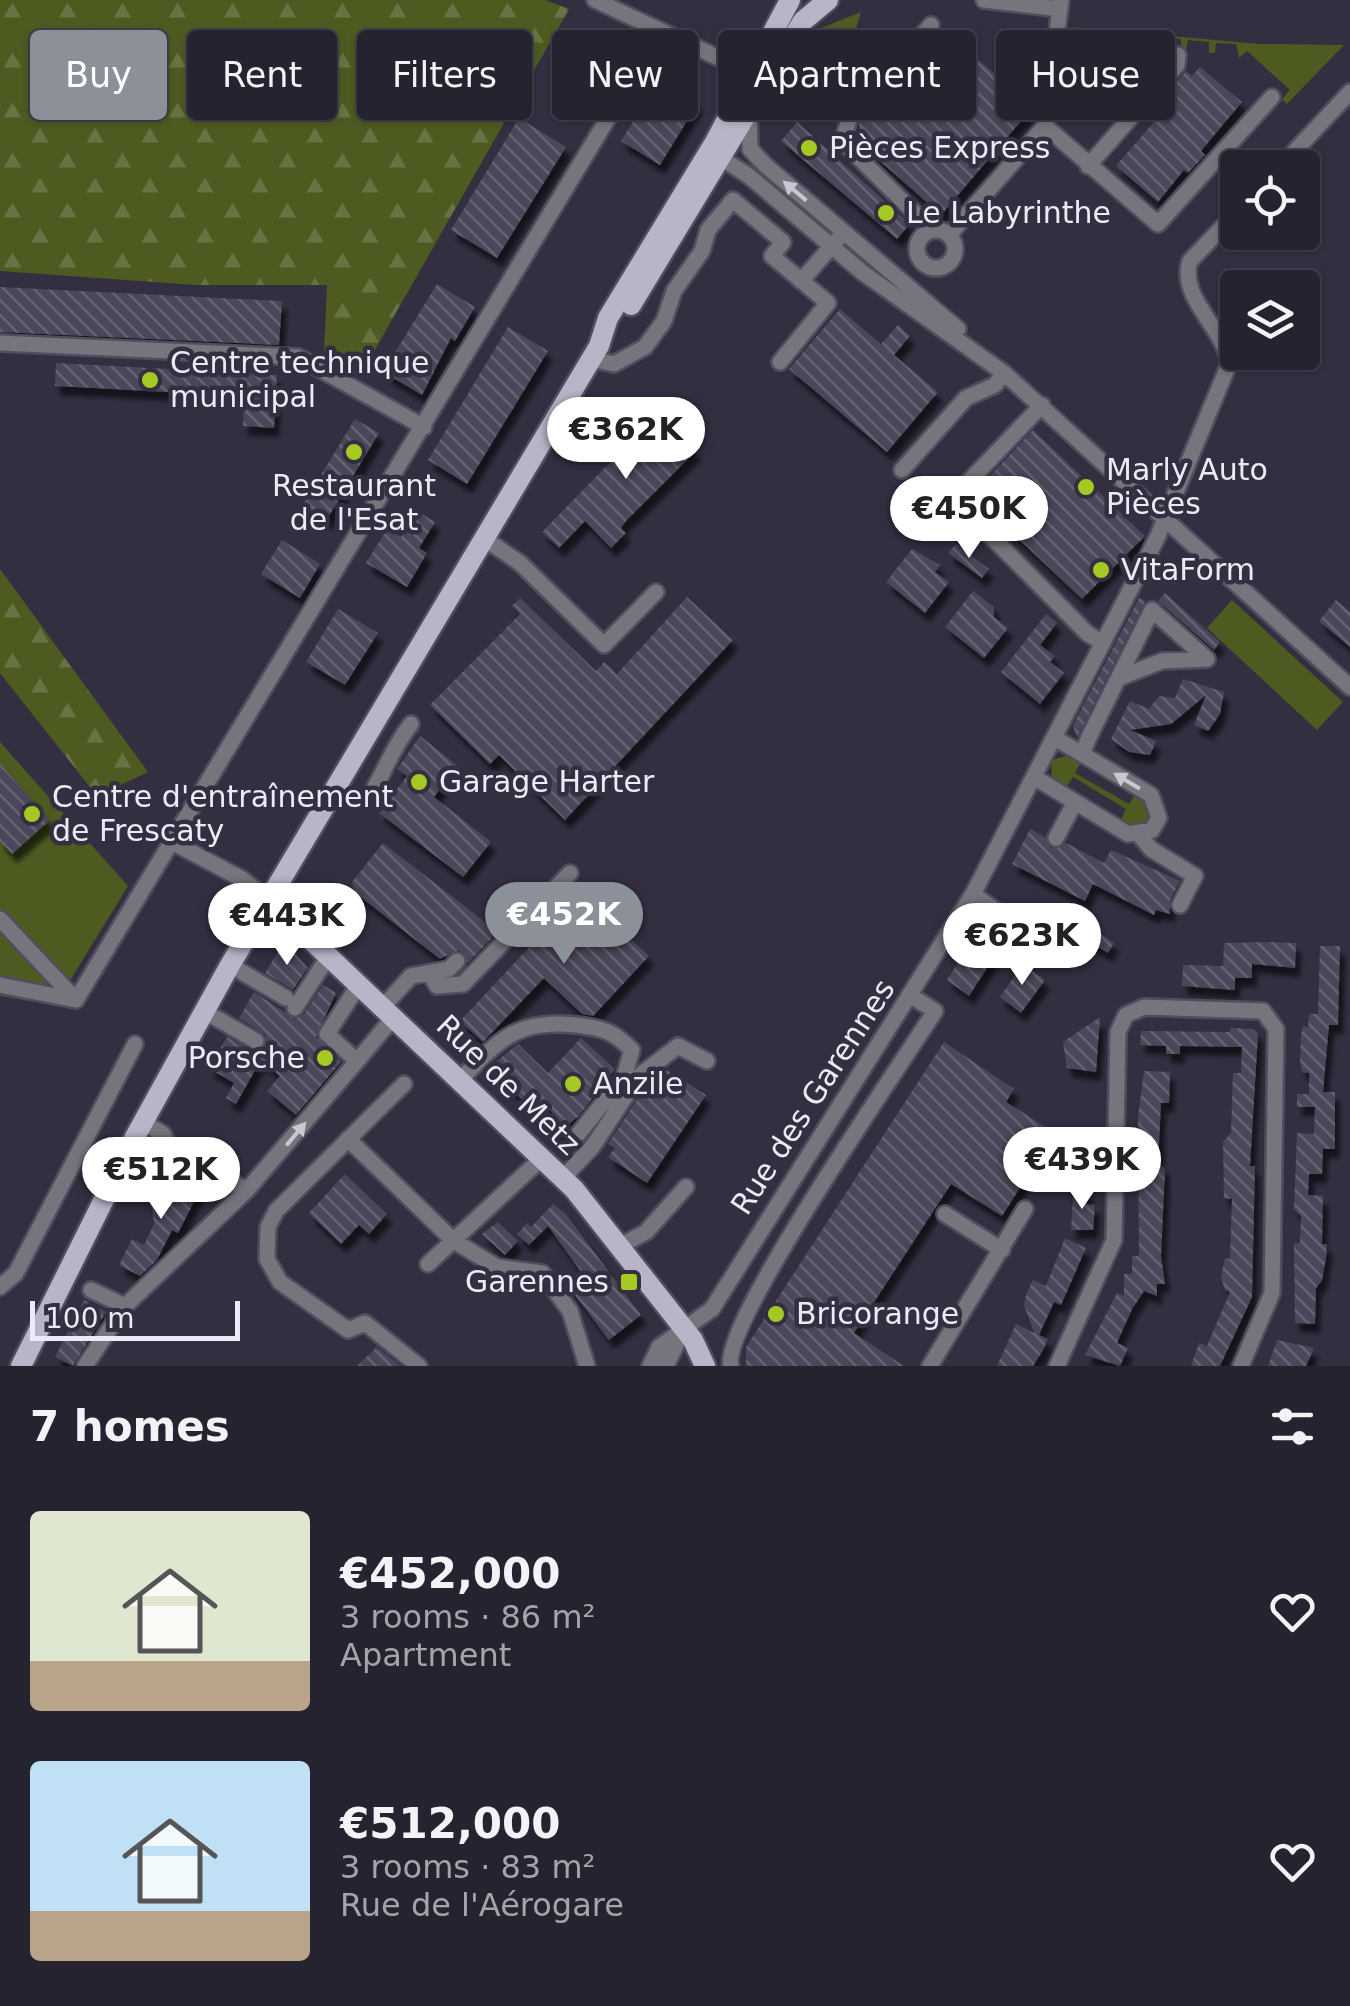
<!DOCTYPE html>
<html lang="en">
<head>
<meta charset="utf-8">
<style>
	body { margin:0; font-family:"DejaVu Sans",sans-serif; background:#322f3d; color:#f1f3f6; height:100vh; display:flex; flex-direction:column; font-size:38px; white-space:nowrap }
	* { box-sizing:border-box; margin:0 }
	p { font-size:32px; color:#a4a4ab }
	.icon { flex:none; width:55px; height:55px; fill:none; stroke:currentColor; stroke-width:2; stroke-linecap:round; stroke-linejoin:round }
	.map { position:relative; height:1366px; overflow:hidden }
	.panel { display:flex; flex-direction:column; background:#262331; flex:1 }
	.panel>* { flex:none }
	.hud { position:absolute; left:30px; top:30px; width:1290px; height:90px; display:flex; gap:20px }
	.fabs { position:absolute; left:1220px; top:150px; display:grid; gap:20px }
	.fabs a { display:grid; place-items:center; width:100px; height:100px; border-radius:10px; background:#262331; box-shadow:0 2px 8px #0004,0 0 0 2px #42404d; font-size:50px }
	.scale { position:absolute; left:30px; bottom:25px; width:210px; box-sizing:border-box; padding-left:10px; border:5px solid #eceaf6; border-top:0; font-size:28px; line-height:35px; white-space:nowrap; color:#eceaf6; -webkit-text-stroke:8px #332f41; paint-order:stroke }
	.price { position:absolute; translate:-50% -85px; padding:0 22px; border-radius:35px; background:#fff; color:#222; font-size:32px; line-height:65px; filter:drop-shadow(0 2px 5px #0008) }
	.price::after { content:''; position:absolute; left:50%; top:60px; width:30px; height:22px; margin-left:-15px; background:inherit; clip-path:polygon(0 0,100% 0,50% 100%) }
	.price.selected { background:#8c9099; color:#fff }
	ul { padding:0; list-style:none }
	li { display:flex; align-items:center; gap:30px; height:250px; padding:0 30px }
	li span { display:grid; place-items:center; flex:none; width:280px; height:200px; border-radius:10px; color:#555 }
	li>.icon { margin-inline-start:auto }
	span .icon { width:120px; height:120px; fill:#fffc; stroke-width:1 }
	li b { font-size:42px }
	h2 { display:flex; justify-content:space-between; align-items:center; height:120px; padding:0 30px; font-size:42px }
	.pill { padding:0 35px; border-radius:10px; background:#262331; box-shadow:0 2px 8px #0004,0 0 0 2px #42404d; font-size:35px; line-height:90px }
	.pill.selected { background:#8c9099; color:#fff }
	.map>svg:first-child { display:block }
	.grass { fill:#4d5b21 }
	.forest { fill:url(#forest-firs) }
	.building { fill:url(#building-back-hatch); filter:url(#shadow) }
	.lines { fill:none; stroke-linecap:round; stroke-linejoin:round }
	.minor-casing { stroke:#514d5e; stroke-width:20 }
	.major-casing { stroke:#514d5e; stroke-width:25 }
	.minor { stroke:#76747d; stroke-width:15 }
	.major { stroke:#b8b5c8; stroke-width:20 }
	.oneway { fill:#c9c7d2 }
	.poi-dot { fill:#a6c822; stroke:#332f41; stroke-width:4 }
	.labels { text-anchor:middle; stroke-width:9; stroke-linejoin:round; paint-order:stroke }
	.poi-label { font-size:30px; fill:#eceaf6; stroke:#332f41; text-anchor:start }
	.street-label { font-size:30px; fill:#eceaf6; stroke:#332f41 }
</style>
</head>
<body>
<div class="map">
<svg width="1350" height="1366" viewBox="0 0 1350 1366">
	<defs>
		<pattern id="forest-firs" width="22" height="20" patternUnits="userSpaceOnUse" patternTransform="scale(2.5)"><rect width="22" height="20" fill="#4d5b21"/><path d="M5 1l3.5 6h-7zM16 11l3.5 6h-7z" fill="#677342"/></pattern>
		<pattern id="building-back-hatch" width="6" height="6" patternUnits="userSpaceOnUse" patternTransform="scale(2.5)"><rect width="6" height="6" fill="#4b475a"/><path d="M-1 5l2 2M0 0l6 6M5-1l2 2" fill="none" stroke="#656272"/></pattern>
		<filter id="shadow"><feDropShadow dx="5" dy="9" stdDeviation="2.5" flood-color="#0009"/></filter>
	</defs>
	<rect width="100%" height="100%" fill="#332f41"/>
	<path class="grass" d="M861 12 852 42 876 58 845 111 780 85 819 29Z
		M1070 27 1260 44 1344 45 1287 104 1282 99 1290 90 1247 51 1239 58 1236 44 1216 43 1215 53H1209V42L1188 40 1186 50H1181V39L1162 37 1160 48 1155 47 1156 37 1136 35 1134 45 1129 44 1130 34 1109 32 1108 42H1103V32L1083 30 1079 36Z
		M1232 600 1343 702 1317 730 1207 628Z
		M0 742 128 886 55 1005 0 996Z
		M1071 755 1082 760 1075 773 1129 804 1136 793 1147 800 1151 816 1145 826 1134 828 1120 821 1126 809 1073 777 1065 789 1052 779 1051 760Z"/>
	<path class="forest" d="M0 0H545L569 9 361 374 324 353 327 285H196L0 271Z
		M0 569 148 772 97 796 0 673Z"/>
	<path class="building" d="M965 48 1033 107 941 215 860 143 859 124 912 64 935 83Z
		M1200 67 1242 102 1201 151 1205 155 1188 173 1184 170 1158 202 1116 166 1159 116 1152 111 1165 95 1186 71 1192 76Z
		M675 89 698 103 660 165 621 141 642 107 658 117Z
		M519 118 566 147 497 258 451 230Z
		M797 122 910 224 897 239 781 141Z
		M437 284 475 307 455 341 451 338 422 395 383 372Z
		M0 287 282 301 279 345 0 332Z
		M840 309 881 344 898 325 910 336 894 355 938 392 887 452 789 369Z
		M508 327 548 351 467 484 428 460Z
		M56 363 277 375 274 428 243 426 244 396 55 386Z
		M657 414 664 421 673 415 694 435 688 444 696 451 626 521 621 528 626 533 611 548 585 521 559 548 542 532Z
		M355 419 379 433 326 521 302 506Z
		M1033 430 1145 536 1082 599 972 495Z
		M417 511 435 522 419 548 427 553 407 587 366 563 387 529 401 537Z
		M282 540 320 564 300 598 261 574Z
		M956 544 989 569 982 578 948 553Z
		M912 549 940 565 935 572 949 582 925 613 886 582Z
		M973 591 994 607V617L1008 628 984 658 945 627Z
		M1165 593 1220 642 1214 650 1158 601Z
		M687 597 733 640 565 820 499 755 490 764 430 705 520 614 512 606 520 598 596 671 604 662 617 674Z
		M1139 598 1145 601 1077 738 1073 725Z
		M1336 600 1350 612V647L1319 621Z
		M338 609 378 633 345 685 306 662Z
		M1046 614 1057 623 1040 645 1055 656 1050 662 1064 673 1040 704 1001 672Z
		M1183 679 1224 692 1220 714 1208 731 1194 725 1206 695 1171 724 1130 730 1156 741 1150 755 1129 752 1111 739 1130 701 1149 709 1159 696 1175 698Z
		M420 736 458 766 434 797 491 842 463 877 379 813 407 776 397 769Z
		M0 764 50 820 12 854 0 841Z
		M1030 829 1045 837 1052 848 1066 843 1104 863 1111 850 1180 881 1170 901V914L1156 910 1154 915 1093 884 1085 901 1012 864Z
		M383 843 498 932 468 963 459 950 440 959 354 892 352 882Z
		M581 892 649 956 593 1016 582 1014 544 978 483 1042 460 1021Z
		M987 918 1009 934 969 996 947 980Z
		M1096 931 1114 943 1108 953 1093 944 1050 945V932Z
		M284 942 308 968 293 990 265 973Z
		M1268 942 1296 943 1295 968 1252 964V978H1235V990L1182 986 1183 965 1223 966 1224 943Z
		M1320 946H1340L1338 1025H1329L1323 1092H1335V1149H1323L1322 1174H1309L1308 1195 1323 1196 1322 1244H1327L1326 1258 1322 1280 1316 1288 1315 1324 1295 1323 1294 1243H1300L1301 1216 1294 1209 1297 1133 1314 1134 1315 1107H1297V1094H1309V1073L1302 1072 1300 1062 1301 1035 1303 1026 1308 1027 1309 1014H1318Z
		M1023 964 1045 980 1021 1013 1000 997Z
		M323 985 336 993 316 1037 341 1062 296 1115 267 1091 280 1076 261 1060 236 1104 226 1098 234 1083 209 1068 227 1037 255 1052 266 1046 265 1035 239 1018 254 992 295 1019 304 1014Z
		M1100 1017 1096 1072 1067 1068 1063 1042Z
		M1230 1028 1253 1029 1258 1034 1250 1166H1255L1252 1297 1220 1366H1191L1199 1343 1207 1346 1230 1292 1225 1290 1221 1277 1225 1258 1230 1259 1232 1199 1224 1198 1223 1142 1231 1133 1233 1073H1241L1242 1047 1180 1046V1054H1166V1046L1140 1045 1141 1031 1230 1032Z
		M581 1038 615 1069 579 1116 558 1133 551 1127 554 1115 548 1107 532 1109 488 1068 518 1044 548 1073Z
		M944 1042 1014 1089 1006 1102 1055 1133 1002 1216 951 1184 854 1333 904 1366H746V1347Z
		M667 1070 706 1095 647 1183 608 1157 615 1148 608 1144 647 1084 656 1086Z
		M1144 1071 1170 1072 1169 1103H1161L1158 1163 1165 1169 1161 1256 1165 1284H1157V1296L1144 1291 1132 1309 1117 1343 1128 1348 1120 1366 1085 1355 1117 1293 1124 1296V1274H1132V1256H1139L1138 1117Z
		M170 1174 200 1190 178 1233 172 1230 157 1260 140 1276 119 1265 132 1239 144 1245 154 1224 150 1195 159 1178Z
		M345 1174 387 1214 369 1234 359 1225 341 1244 309 1213Z
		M1078 1190H1088L1087 1204 1095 1205 1093 1230H1071L1073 1197Z
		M553 1204 566 1214 641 1315 609 1340 569 1287 584 1276 548 1226 529 1245 517 1234 527 1223 531 1227Z
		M498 1222 518 1241 505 1255 482 1234Z
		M1065 1238 1086 1248 1061 1305 1054 1302 1039 1335 1048 1339 1043 1350 1033 1366H997L1016 1324 1034 1333 1024 1305 1026 1295 1033 1280 1046 1286Z
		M84 1300 106 1312 73 1366 55 1357Z
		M1277 1340 1314 1348 1306 1366H1268Z
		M377 1347 401 1366H357Z"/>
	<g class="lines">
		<g class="minor-casing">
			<path id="minor" d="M595 0 753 74
				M984 0 1060 9
				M931 25 849 119 844 136 846 145 932 230
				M749 113 750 149 765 165 958 329
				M1045 126 1158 224 1272 97
				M718 150 721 158 749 176 862 272 1004 373 1350 687
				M1088 166 1177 65 1178 55
				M1279 168 1350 92
				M917 249a19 19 0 1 1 38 0a19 19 0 1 1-38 0Z
				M949 235 1045 126 1061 0
				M801 281 838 239
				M0 343 298 357 424 427
				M591 359 614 364 645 347 664 321 674 291 702 251 708 230 733 200 783 242 772 256 828 303 780 362
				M1042 405 953 498 1088 634 1103 643
				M902 470 966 398 995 385 1004 373
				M485 539 520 563 604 645 656 592
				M1082 754 1089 737 1152 610 1207 659 1162 661 1119 678
				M1034 777 1128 834 1152 830 1159 818 1151 795 1055 738
				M367 800C385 773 390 751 411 724
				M1140 836 1151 849 1195 876 1180 905
				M1056 838 1075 802
				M174 843 242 879 270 901
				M973 894 1028 934
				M0 919 76 1000
				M230 965 286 998
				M430 974 437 986 463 984 570 873
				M0 985 76 1000
				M358 986 327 1034 357 1061 393 1018
				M76 1000 660 32
				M295 1008 328 957
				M382 1008 411 976 449 969 457 961
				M204 1011 256 1041
				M460 1080C500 1039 516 1019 576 1025 603 1028 613 1031 632 1050L624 1077 579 1133
				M404 1084 276 1211 268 1227 267 1259 280 1282 348 1330 365 1323 419 1366
				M143 1122 163 1134 172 1152 247 1190 357 1061
				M348 1139 454 1241 497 1267 542 1273 570 1311 587 1366
				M563 1178 593 1146 639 1076 678 1046 707 1061
				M945 1214 1002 1250
				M618 1247 646 1232 686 1187
				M428 1264 542 1158
				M0 1287 16 1273 135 1044
				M91 1290 125 1306
				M85 1366 125 1306 247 1190
				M650 1366 659 1347 712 1309 973 894 1157 538 1229 364C1225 328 1178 298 1190 261L1238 211
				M666 1366 683 1331
				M731 1366C719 1327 904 1060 935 1011L911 996
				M930 1366 1025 1209
				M1057 1366 1114 1240 1118 1032 1126 1015 1144 1007 1263 1011 1276 1029 1272 1293 1241 1366"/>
		</g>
		<g class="major-casing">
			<path id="major" d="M631 305 803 21 828 0
				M270 901 574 1189 693 1340 705 1366
				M21 1366 136 1135 230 965 599 346 608 318 715 142 790 0"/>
		</g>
		<use href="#minor" class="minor"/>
		<use href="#major" class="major"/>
	</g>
	<defs><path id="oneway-solid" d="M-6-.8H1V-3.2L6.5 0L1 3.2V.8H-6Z" transform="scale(2.5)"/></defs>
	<g class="oneway">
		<use href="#oneway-solid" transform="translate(795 191) rotate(-140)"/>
		<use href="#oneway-solid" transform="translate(1127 781) rotate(-149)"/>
		<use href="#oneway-solid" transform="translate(296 1134) rotate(-50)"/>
	</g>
	<g class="poi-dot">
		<circle cx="809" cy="148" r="10"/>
		<circle cx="886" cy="213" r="10"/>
		<circle cx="150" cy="380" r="10"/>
		<circle cx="354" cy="452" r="10"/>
		<circle cx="1086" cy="487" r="10"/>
		<circle cx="1101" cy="570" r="10"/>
		<circle cx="419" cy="782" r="10"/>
		<circle cx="32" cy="814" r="10"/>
		<circle cx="325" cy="1058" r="10"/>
		<circle cx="573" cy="1084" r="10"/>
		<rect x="619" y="1272" width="20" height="20" rx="5"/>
		<circle cx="776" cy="1314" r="10"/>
	</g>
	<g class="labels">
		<g class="poi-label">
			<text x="829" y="158">Pièces Express</text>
			<text x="906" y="223">Le Labyrinthe</text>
			<text x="170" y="373">Centre technique<tspan x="170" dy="34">municipal</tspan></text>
			<text x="1106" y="480">Marly Auto<tspan x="1106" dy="34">Pièces</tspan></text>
			<text x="354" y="496" text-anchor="middle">Restaurant<tspan x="354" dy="34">de l'Esat</tspan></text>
			<text x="1121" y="580">VitaForm</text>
			<text x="439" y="792">Garage Harter</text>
			<text x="52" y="807">Centre d'entraînement<tspan x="52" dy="34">de Frescaty</tspan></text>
			<text x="305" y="1068" text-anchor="end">Porsche</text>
			<text x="593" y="1094">Anzile</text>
			<text x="609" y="1292" text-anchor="end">Garennes</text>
			<text x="796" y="1324">Bricorange</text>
		</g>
		<g class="street-label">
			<text transform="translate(508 1085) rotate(44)" y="10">Rue de Metz</text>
			<text transform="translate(813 1097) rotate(-57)" y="10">Rue des Garennes</text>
		</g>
	</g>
</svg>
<div class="fabs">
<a><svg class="icon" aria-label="locate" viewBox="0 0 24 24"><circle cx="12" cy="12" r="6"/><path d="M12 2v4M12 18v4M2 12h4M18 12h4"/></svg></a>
<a><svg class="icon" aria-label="layers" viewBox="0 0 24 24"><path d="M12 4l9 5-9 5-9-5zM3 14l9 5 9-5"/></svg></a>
</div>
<div class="scale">100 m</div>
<b class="price" style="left:626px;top:482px">€362K</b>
<b class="price" style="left:969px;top:561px">€450K</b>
<b class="price selected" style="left:564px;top:967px">€452K</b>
<b class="price" style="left:287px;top:968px">€443K</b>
<b class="price" style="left:1022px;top:988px">€623K</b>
<b class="price" style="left:1082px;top:1212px">€439K</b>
<b class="price" style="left:161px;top:1222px">€512K</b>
<div class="hud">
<a class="pill selected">Buy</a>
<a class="pill">Rent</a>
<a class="pill">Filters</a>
<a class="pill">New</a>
<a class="pill">Apartment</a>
<a class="pill">House</a>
</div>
</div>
<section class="panel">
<h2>7 homes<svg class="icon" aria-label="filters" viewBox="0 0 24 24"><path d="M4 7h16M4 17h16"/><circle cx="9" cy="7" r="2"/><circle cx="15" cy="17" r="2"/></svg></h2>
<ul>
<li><span style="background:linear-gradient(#dfe7d0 75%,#b9a48a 0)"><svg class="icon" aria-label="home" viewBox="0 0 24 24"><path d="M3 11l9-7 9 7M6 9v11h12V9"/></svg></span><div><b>€452,000</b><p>3 rooms · 86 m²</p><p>Apartment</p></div><svg class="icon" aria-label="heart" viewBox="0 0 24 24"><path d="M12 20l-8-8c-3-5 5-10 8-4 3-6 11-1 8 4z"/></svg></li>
<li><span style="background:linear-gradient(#bfe0f5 75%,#b9a48a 0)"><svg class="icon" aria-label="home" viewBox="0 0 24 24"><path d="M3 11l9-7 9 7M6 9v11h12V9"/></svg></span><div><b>€512,000</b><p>3 rooms · 83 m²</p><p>Rue de l'Aérogare</p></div><svg class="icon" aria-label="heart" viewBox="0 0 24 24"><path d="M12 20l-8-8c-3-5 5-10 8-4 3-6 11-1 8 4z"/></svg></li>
</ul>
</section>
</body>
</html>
